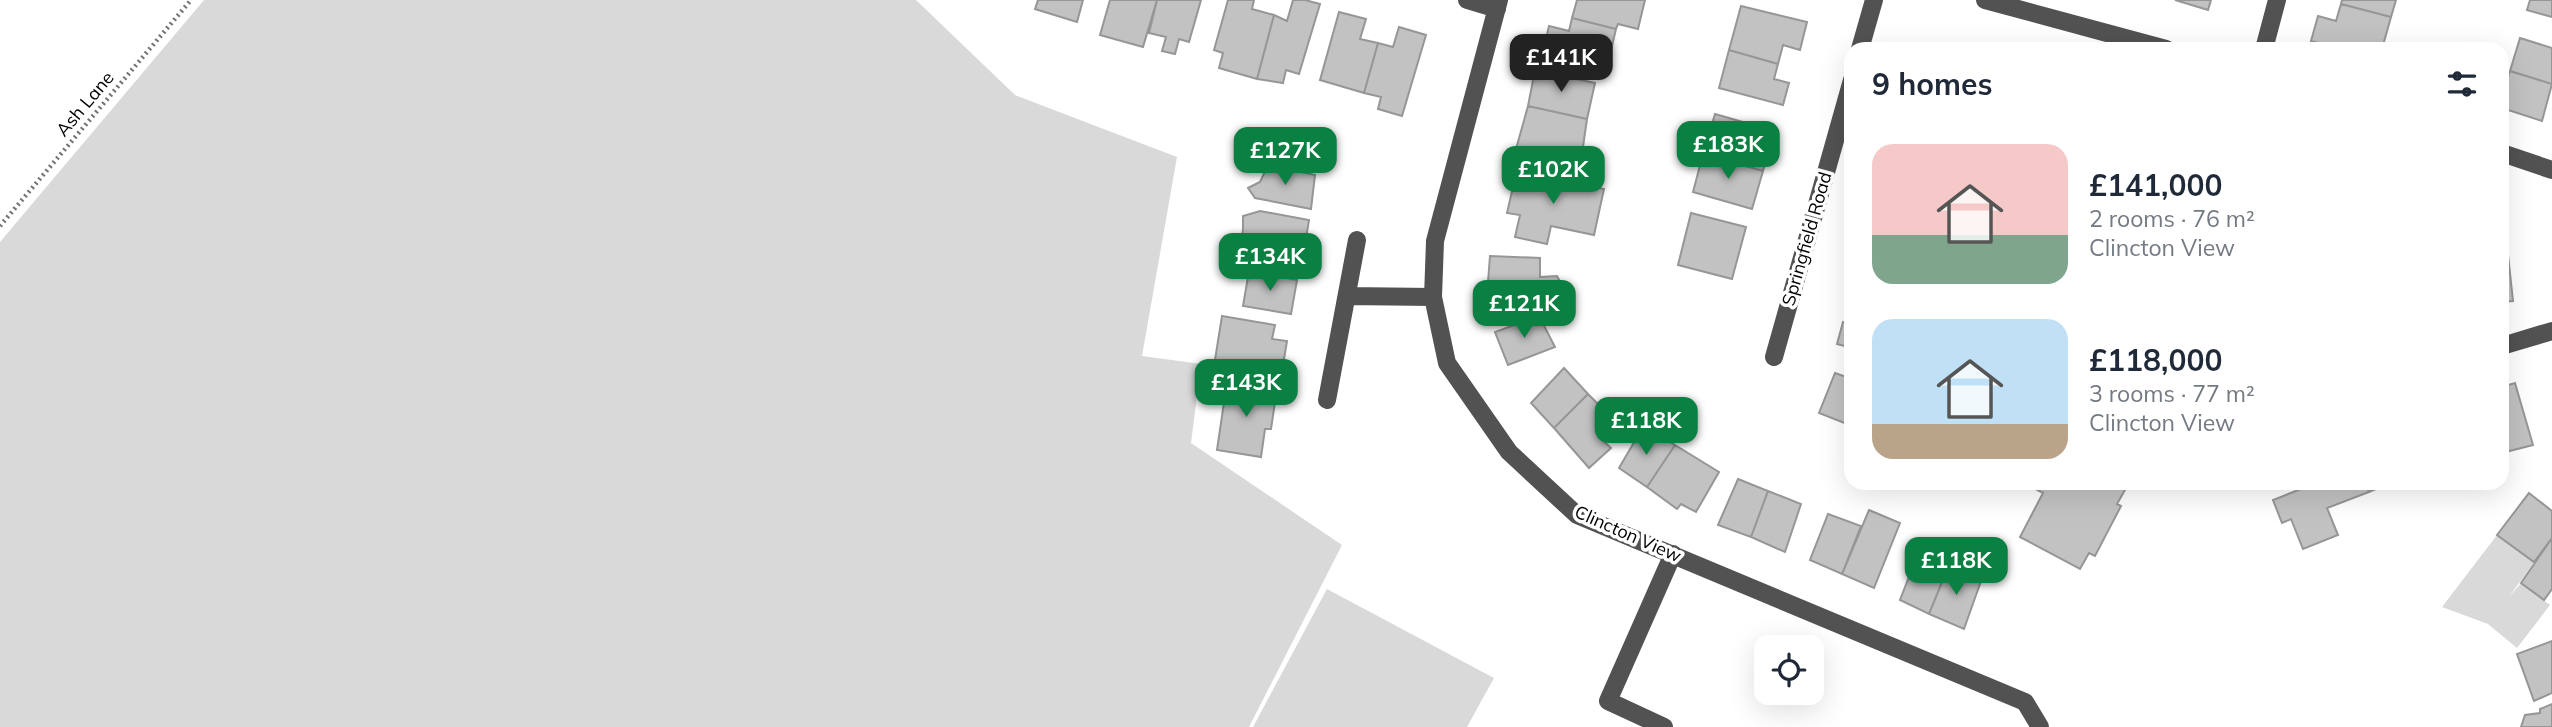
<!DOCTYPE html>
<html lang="en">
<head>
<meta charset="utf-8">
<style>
	body { margin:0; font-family:Mulish,sans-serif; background:#f6f6f7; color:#1f2937; height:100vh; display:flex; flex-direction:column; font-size:26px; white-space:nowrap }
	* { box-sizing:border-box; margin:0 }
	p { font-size:23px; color:#747a83 }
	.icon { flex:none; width:38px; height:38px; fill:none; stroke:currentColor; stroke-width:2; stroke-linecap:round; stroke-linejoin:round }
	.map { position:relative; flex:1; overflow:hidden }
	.side { position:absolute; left:1844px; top:42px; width:665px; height:448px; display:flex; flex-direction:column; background:#fff; border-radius:21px; box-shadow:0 7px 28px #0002 }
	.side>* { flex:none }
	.buttons { position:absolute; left:1754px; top:635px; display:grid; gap:14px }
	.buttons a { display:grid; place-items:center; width:70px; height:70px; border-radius:14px; background:#fff; box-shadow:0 7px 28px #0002; font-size:35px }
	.price { position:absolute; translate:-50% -60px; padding:0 16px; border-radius:14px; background:#0b8043; color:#fff; font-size:23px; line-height:46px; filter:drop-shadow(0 2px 4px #0008) }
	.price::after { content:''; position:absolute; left:50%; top:42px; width:21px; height:16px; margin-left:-10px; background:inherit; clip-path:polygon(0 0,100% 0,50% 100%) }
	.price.selected { background:#222; color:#fff }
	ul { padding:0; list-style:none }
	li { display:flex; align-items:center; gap:21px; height:175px; padding:0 28px }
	li span { display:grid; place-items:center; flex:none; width:196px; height:140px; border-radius:21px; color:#555 }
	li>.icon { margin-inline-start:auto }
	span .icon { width:84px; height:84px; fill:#fffc; stroke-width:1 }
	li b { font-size:30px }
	h2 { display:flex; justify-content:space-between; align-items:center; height:84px; padding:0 28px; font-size:30px }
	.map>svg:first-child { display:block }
	.green { fill:#d9d9d9 }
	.building { fill:#c2c2c2; stroke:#969696; stroke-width:2 }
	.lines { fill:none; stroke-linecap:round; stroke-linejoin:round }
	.path { stroke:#747474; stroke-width:4.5; stroke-dasharray:2 3.5; stroke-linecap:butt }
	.minor { stroke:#525252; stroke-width:18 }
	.labels { text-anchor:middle; stroke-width:7; stroke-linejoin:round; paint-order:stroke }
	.street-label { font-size:18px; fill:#000; stroke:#fff }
</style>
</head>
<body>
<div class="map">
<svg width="2552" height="727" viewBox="0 0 2552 727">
	<rect width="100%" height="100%" fill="#fff"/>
	<path class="green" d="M204 0H916L1015 95 1177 157 1142 356 1201 364 1191 443 1342 545 1249 727H0V242Z
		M2497 535 2534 562 2509 597 2521 583 2550 605 2517 648 2488 624 2442 607Z
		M1327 589 1494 678 1467 727H1253Z"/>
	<path class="building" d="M1038 0H1083L1077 22 1035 9Z
		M1110 0H1157L1143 47 1100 35Z
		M1157 0H1201L1189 42 1179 39 1175 54 1162 51 1166 37 1149 33Z
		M1228 0H1254L1252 9 1274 15 1257 79 1219 68 1223 53 1214 50Z
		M1293 0H1305L1320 4 1299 74 1286 70 1283 83 1257 79 1274 15 1287 21Z
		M1577 0H1645L1638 29 1618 24 1616 29 1572 18Z
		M2175 0H2211L2208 10Z
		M2342 0H2396L2391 17 2341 4Z
		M2530 0H2552V17L2527 10Z
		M2341 4 2391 17 2382 49H2341L2311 41 2318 16 2336 21Z
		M1741 6 1807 22 1800 50 1783 45 1778 64 1729 50Z
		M1339 12 1366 19 1360 39 1378 43 1364 93 1320 80Z
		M1572 18 1616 29 1608 63 1544 47 1549 26 1569 31Z
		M1399 27 1426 35 1402 116 1378 109 1381 97 1364 93 1378 43 1393 47Z
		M2520 38 2552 48V84L2510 71Z
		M1729 50 1778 64 1774 79 1789 83 1783 105 1719 88Z
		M1535 70 1595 83 1587 119 1528 106Z
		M2510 71 2552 84 2542 121 2502 108V95Z
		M1528 106 1587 119 1583 147 1597 150 1594 166 1516 149Z
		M1715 114 1774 131 1763 171 1703 154Z
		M1703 154 1763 171 1752 209 1693 192Z
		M1268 165 1315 175 1311 209 1255 198 1248 188 1260 182Z
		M1517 170 1604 189 1594 235 1551 226 1547 244 1515 237 1520 215 1507 213Z
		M1260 211 1309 220 1301 269 1238 258 1243 230V216Z
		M1691 213 1746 227 1732 279 1678 265Z
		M2502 227H2505L2509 264H2502Z
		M1490 256 1540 258V277L1557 276 1562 285 1560 293 1556 296 1541 294 1537 298 1487 295Z
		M2502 264H2509L2513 301 2502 302Z
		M1249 271 1297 280 1291 314 1243 306Z
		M1222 316 1275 325 1272 339 1287 341 1281 377 1214 366Z
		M1539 316 1555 347 1508 365 1495 332Z
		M1843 322 1852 325V348L1837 344Z
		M1564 368 1588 394 1554 428 1531 403Z
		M1835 373 1852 379V426L1819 413Z
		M1227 382 1277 389 1271 429H1265L1261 457 1217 450Z
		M2515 383 2533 445 2502 453V387Z
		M1588 394 1616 422 1601 439 1611 448 1589 468 1554 428Z
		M1643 427 1675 445 1647 487 1619 468Z
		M1675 445 1719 472 1696 512 1681 504 1677 509 1647 487Z
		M1738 479 1768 491 1751 537 1718 525Z
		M2035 483H2111L2125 490 2117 504 2121 506 2095 556 2089 553 2080 569 2020 537 2043 493 2032 487Z
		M2316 483H2364L2369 492 2327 508 2338 535 2303 549 2291 519 2282 523 2273 500Z
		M2365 483H2388V484L2369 492Z
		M1768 491 1801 504 1785 552 1751 537Z
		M2529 493 2552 511V538L2534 562 2497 535Z
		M1869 510 1900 523 1874 588 1842 574Z
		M1828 514 1861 526 1842 574 1810 560Z
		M2552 538V589L2544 600 2521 583Z
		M1919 551 1949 565 1929 614 1900 600Z
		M1949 565 1981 581 1964 629 1929 614Z
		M2552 641V693L2534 701 2517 654Z
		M2552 704V727H2521L2525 715 2540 713V709Z"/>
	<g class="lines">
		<path class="path" d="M0 226 191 0"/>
		<path class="minor" d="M1467 0 1497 9
			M1499 0 1435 241 1433 297 1447 363 1509 452 1577 515 2025 702 2040 727
			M1985 0 2166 49
			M1860 49 1874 0
			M2264 49 2277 0
			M2502 153 2552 170
			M1347 296 1433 297
			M2502 346 2552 331
			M1774 357 1852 80
			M1327 400 1357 240
			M1664 727 1608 701 1673 554"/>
	</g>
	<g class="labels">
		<g class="street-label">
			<text transform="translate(85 104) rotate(-50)" y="6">Ash Lane</text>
			<text transform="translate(1807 239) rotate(-74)" y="6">Springfield Road</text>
			<text transform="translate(1628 534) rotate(24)" y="6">Clincton View</text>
		</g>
	</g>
</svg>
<div class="buttons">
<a><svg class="icon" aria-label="locate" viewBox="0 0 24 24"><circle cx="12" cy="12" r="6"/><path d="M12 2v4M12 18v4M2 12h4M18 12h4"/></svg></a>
</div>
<b class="price selected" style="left:1561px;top:94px">£141K</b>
<b class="price" style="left:1728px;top:181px">£183K</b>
<b class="price" style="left:1285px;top:187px">£127K</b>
<b class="price" style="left:1553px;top:206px">£102K</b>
<b class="price" style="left:1270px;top:293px">£134K</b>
<b class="price" style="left:1524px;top:340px">£121K</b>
<b class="price" style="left:1246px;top:419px">£143K</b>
<b class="price" style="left:1646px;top:457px">£118K</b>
<b class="price" style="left:1956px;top:597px">£118K</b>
<section class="side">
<h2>9 homes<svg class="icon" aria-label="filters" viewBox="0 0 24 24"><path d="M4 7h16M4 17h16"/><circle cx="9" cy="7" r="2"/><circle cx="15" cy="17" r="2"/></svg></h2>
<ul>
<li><span style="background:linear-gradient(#f6c9c9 65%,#7fa58c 0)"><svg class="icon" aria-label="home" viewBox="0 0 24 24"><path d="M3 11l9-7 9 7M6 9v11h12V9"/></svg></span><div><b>£141,000</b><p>2 rooms · 76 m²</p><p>Clincton View</p></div></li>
<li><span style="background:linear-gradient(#bfe0f5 75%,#b9a48a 0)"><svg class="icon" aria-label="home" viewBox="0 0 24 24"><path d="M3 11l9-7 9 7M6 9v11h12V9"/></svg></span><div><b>£118,000</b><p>3 rooms · 77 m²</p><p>Clincton View</p></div></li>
</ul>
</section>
</div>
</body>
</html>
